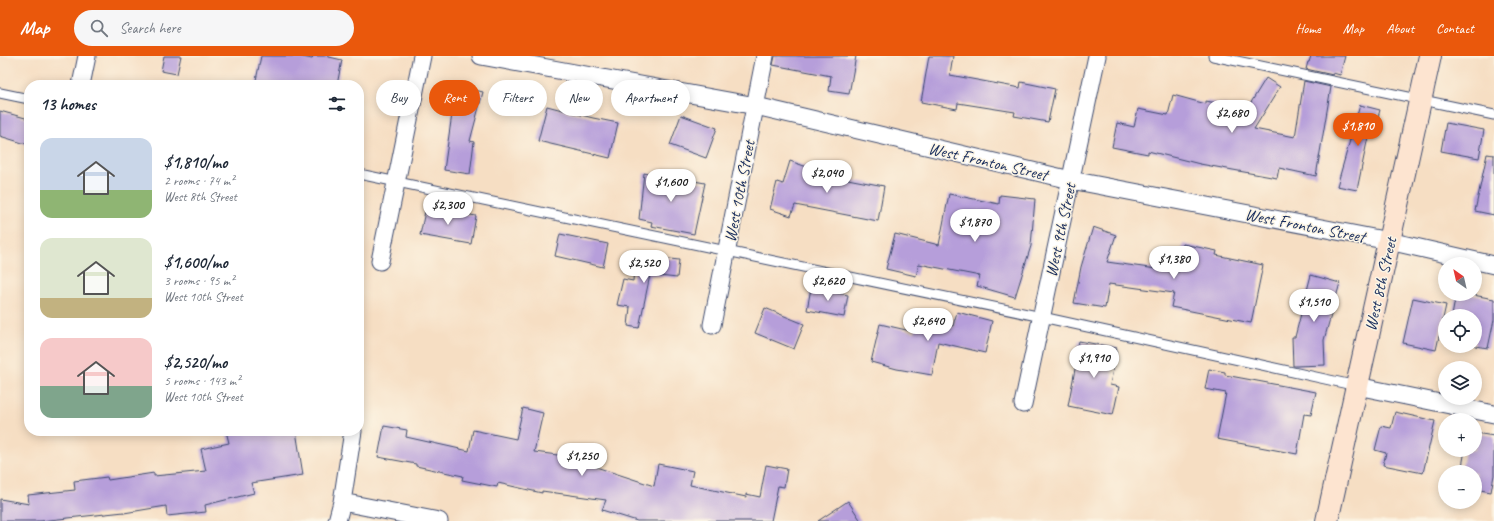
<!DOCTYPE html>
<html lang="en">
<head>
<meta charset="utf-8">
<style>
	body { margin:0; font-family:Caveat,sans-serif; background:#f6f6f7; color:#1f2937; height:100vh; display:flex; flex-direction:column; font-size:15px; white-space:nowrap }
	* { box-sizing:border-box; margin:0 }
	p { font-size:13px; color:#747a83 }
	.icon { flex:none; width:22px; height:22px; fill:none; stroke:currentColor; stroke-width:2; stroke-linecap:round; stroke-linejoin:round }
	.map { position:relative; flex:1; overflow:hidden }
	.side { position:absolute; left:24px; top:24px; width:340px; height:356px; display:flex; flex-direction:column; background:#fff; border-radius:16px; box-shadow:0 2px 10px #0003 }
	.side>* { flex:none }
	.top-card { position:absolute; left:376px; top:24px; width:380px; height:36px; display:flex; gap:8px }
	.needle { width:26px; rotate:326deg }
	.fabs { position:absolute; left:1438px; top:201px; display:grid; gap:8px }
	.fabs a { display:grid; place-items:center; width:44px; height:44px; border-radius:50%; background:#fff; box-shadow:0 2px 10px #0003; font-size:20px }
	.price { position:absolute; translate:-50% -34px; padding:0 9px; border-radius:14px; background:#fff; color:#222; font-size:13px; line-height:26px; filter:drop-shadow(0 1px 2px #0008) }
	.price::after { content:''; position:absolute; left:50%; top:24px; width:12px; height:9px; margin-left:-6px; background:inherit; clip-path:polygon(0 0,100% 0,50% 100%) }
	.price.on { background:#ea580c; color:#fff }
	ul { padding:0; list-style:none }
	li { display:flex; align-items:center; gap:12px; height:100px; padding:0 16px }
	li span { display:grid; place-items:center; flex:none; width:112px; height:80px; border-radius:12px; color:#555 }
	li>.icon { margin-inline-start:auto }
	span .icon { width:48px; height:48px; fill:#fffc; stroke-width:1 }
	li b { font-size:17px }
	h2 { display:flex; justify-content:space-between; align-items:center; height:48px; padding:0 16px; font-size:17px }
	.chip { padding:0 14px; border-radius:18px; background:#fff; box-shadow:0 2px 10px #0003; font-size:14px; line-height:36px }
	.chip.on { background:#ea580c; color:#fff }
	header { display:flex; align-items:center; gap:24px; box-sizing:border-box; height:56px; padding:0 20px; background:#ea580c; color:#fff }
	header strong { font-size:19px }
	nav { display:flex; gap:22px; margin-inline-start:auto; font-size:14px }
	.search { width:280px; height:36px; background:#f6f6f7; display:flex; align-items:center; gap:10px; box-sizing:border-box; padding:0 14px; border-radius:22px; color:#747a83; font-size:15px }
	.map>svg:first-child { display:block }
	.building { fill:#b69eda }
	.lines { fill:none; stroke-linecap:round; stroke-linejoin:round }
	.lane-casing { stroke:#3c496d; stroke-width:11 }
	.street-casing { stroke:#3c496d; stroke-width:19 }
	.secondary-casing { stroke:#3c496d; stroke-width:24 }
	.lane { stroke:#fff; stroke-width:9 }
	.street { stroke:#fff; stroke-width:17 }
	.secondary { stroke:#fde4d0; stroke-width:22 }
	.labels { text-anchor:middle; stroke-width:3; stroke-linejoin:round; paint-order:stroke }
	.street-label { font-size:17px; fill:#1b2f5e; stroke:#fcf5e5 }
</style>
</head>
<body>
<header>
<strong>Map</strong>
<div class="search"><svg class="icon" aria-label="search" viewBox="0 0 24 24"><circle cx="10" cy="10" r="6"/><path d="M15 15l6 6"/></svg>Search here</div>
<nav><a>Home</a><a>Map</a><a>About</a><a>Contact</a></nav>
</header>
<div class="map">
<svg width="1494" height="465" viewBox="0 0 1494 465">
	<rect width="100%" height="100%" fill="#fcf5e5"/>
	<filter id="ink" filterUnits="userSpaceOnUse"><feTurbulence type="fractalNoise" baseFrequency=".025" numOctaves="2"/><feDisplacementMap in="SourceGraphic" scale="8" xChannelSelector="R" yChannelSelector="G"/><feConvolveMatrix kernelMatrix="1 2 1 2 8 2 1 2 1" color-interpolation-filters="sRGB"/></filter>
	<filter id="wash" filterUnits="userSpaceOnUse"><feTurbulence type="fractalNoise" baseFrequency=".012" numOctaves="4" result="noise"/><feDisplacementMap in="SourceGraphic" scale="16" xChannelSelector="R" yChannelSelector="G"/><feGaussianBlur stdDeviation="0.9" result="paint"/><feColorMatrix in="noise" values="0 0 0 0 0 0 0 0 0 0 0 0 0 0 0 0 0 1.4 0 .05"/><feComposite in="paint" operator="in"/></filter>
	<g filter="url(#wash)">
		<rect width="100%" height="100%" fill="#f6dec3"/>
		<g id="blocks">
			<path class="building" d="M164 0H181L177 18 161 15Z
				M261 0H298L312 3 313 0H325L342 4 337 29H255Z
				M775 0H856L849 38 829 35 831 20 773 9Z
				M929 0H953L950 19 1020 32 1021 26 1055 33 1048 66 1014 60 1015 56 958 47 957 53 921 46Z
				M1311 0H1345L1340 19 1333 17V19L1306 13 1308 6H1309Z
				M1266 22 1280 31 1254 73 1295 81 1304 25 1331 31 1316 120 1279 112 1277 122 1200 108 1148 95V98L1112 91 1117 67 1134 71 1138 53 1168 59 1173 39 1206 48V45L1247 53Z
				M454 29 483 36 470 85 474 86 470 118 444 114 452 58 447 57Z
				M1360 49 1380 54 1373 78 1369 76 1357 134 1337 130Z
				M547 50 593 62 618 67 610 102 538 85Z
				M0 55 29 63V89L0 80Z
				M681 59 717 72 706 102 670 89Z
				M1446 67 1484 74 1479 102 1441 95Z
				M1487 98 1494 99V159L1475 155Z
				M790 105 807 111 806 115 884 130 878 165 795 149 791 160 770 153 777 126 783 128Z
				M644 117 661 121V119L705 127 694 178 651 170 652 166 639 163Z
				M949 138 999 148 1000 139 1035 143 1031 190 1015 241 977 230 980 220 919 208 916 220 886 213 895 178 939 189Z
				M426 151 476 160 471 188 420 179Z
				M1093 171 1116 179 1107 206 1178 216 1183 188 1217 195 1216 199 1263 209 1251 267 1171 251 1174 237 1109 228 1105 252 1074 247 1081 211Z
				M560 178 608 188 603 211 555 200Z
				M635 199 679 204 677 222 650 219 639 272 628 270 630 251 617 249 623 223 633 225Z
				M1311 219 1340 227 1324 284 1325 309 1296 310H1293L1292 281H1295Z
				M811 232 848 239 844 261 807 254Z
				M1456 238H1468L1494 243V264L1488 292 1475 290V260H1452Z
				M1413 242 1446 249 1436 294 1403 287Z
				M765 252 804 268 794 293 755 277Z
				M957 256 992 265 985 297 938 286 932 319 897 313 871 306 880 268 915 276 917 263 953 270Z
				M1079 285 1117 292 1110 329 1119 331 1113 359 1068 350 1076 308H1074Z
				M1209 313 1225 316V319L1316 336 1311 359 1304 358 1297 398 1217 383 1226 337 1205 333Z
				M523 352 543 357 534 396 597 404 596 411 654 430 658 408 693 415 690 429 746 441V438L760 441 766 409 787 413 784 431 778 430 771 465H637L602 454 606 444 542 435V437L498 427 497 431 462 424 463 420 416 410V408L378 401 384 370 407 374 406 381 469 395 473 374 516 383Z
				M1395 356 1435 365 1423 417 1383 409 1386 397 1375 394 1381 370 1391 372Z
				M226 375H296L303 419 251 427 254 437 205 449 206 456 167 460 166 450 124 457V456L40 465H0V443L29 448 28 439 75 434 74 425 107 421 108 424 154 417V420L206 415 201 393 229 387Z
				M1475 377 1494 380V419L1491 436 1475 433V416H1461L1465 394H1475Z
				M848 445 861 465H818Z"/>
		</g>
	</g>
	<g filter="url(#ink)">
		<use href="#blocks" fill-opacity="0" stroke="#3c496d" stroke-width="1"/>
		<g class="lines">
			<g class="lane-casing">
				<path id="lane" d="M1213 0 1494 59
					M0 37 29 43
					M359 118 1042 261 1357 330"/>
			</g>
			<g class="street-casing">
				<path id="street" d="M481 0 756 50 1071 124 1389 185 1494 209
					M81 29 87 0
					M380 205 422 0
					M712 269 765 0
					M1357 330 1494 358
					M1023 348 1097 0
					M342 446 439 465
					M337 465 342 446 353 375"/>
			</g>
			<g class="secondary-casing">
				<path id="secondary" d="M1327 465 1430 0"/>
			</g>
			<use href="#lane" class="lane"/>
			<use href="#street" class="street"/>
			<use href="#secondary" class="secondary"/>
		</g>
	</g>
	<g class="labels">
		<g class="street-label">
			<text transform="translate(988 105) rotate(13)" y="6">West Fronton Street</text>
			<text transform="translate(739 135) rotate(-79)" y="6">West 10th Street</text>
			<text transform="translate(1305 169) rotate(11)" y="6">West Fronton Street</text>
			<text transform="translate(1060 174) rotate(-78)" y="6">West 9th Street</text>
			<text transform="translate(1380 228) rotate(-77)" y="6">West 8th Street</text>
		</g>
	</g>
</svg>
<div class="fabs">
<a><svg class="needle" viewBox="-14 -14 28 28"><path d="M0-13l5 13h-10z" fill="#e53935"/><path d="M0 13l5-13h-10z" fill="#747a83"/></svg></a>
<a><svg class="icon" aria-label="locate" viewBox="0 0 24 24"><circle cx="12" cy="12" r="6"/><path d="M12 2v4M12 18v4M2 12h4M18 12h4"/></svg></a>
<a><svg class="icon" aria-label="layers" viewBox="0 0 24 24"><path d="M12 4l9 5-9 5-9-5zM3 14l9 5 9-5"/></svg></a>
<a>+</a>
<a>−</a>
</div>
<b class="price" style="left:1232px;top:78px">$2,680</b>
<b class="price on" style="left:1358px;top:91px">$1,810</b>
<b class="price" style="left:827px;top:138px">$2,040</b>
<b class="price" style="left:671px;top:147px">$1,600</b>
<b class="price" style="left:448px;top:170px">$2,300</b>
<b class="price" style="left:975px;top:187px">$1,870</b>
<b class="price" style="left:1174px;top:224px">$1,380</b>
<b class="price" style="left:644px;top:228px">$2,520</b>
<b class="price" style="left:828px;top:246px">$2,620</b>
<b class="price" style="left:1314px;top:267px">$1,510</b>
<b class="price" style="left:928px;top:286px">$2,640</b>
<b class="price" style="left:1094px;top:323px">$1,910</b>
<b class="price" style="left:582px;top:421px">$1,250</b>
<div class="top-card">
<a class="chip">Buy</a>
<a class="chip on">Rent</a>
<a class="chip">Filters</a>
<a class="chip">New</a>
<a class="chip">Apartment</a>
</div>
<section class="side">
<h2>13 homes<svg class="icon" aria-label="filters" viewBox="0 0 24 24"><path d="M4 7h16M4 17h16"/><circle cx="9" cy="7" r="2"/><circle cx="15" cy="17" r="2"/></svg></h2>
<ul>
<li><span style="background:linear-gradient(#c9d6e8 65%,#8fb573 0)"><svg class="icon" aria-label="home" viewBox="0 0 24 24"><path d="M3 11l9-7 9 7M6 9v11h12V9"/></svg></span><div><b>$1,810/mo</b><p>2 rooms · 74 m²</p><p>West 8th Street</p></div></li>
<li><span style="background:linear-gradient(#dfe7d0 75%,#c2b280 0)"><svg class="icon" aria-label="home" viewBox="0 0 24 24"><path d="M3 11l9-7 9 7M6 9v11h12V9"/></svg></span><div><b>$1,600/mo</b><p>3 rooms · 95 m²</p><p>West 10th Street</p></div></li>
<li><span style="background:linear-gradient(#f6c9c9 60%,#7fa58c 0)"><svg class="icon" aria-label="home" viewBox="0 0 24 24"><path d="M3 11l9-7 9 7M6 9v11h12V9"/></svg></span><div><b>$2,520/mo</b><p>5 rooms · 143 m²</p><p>West 10th Street</p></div></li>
</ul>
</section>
</div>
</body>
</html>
